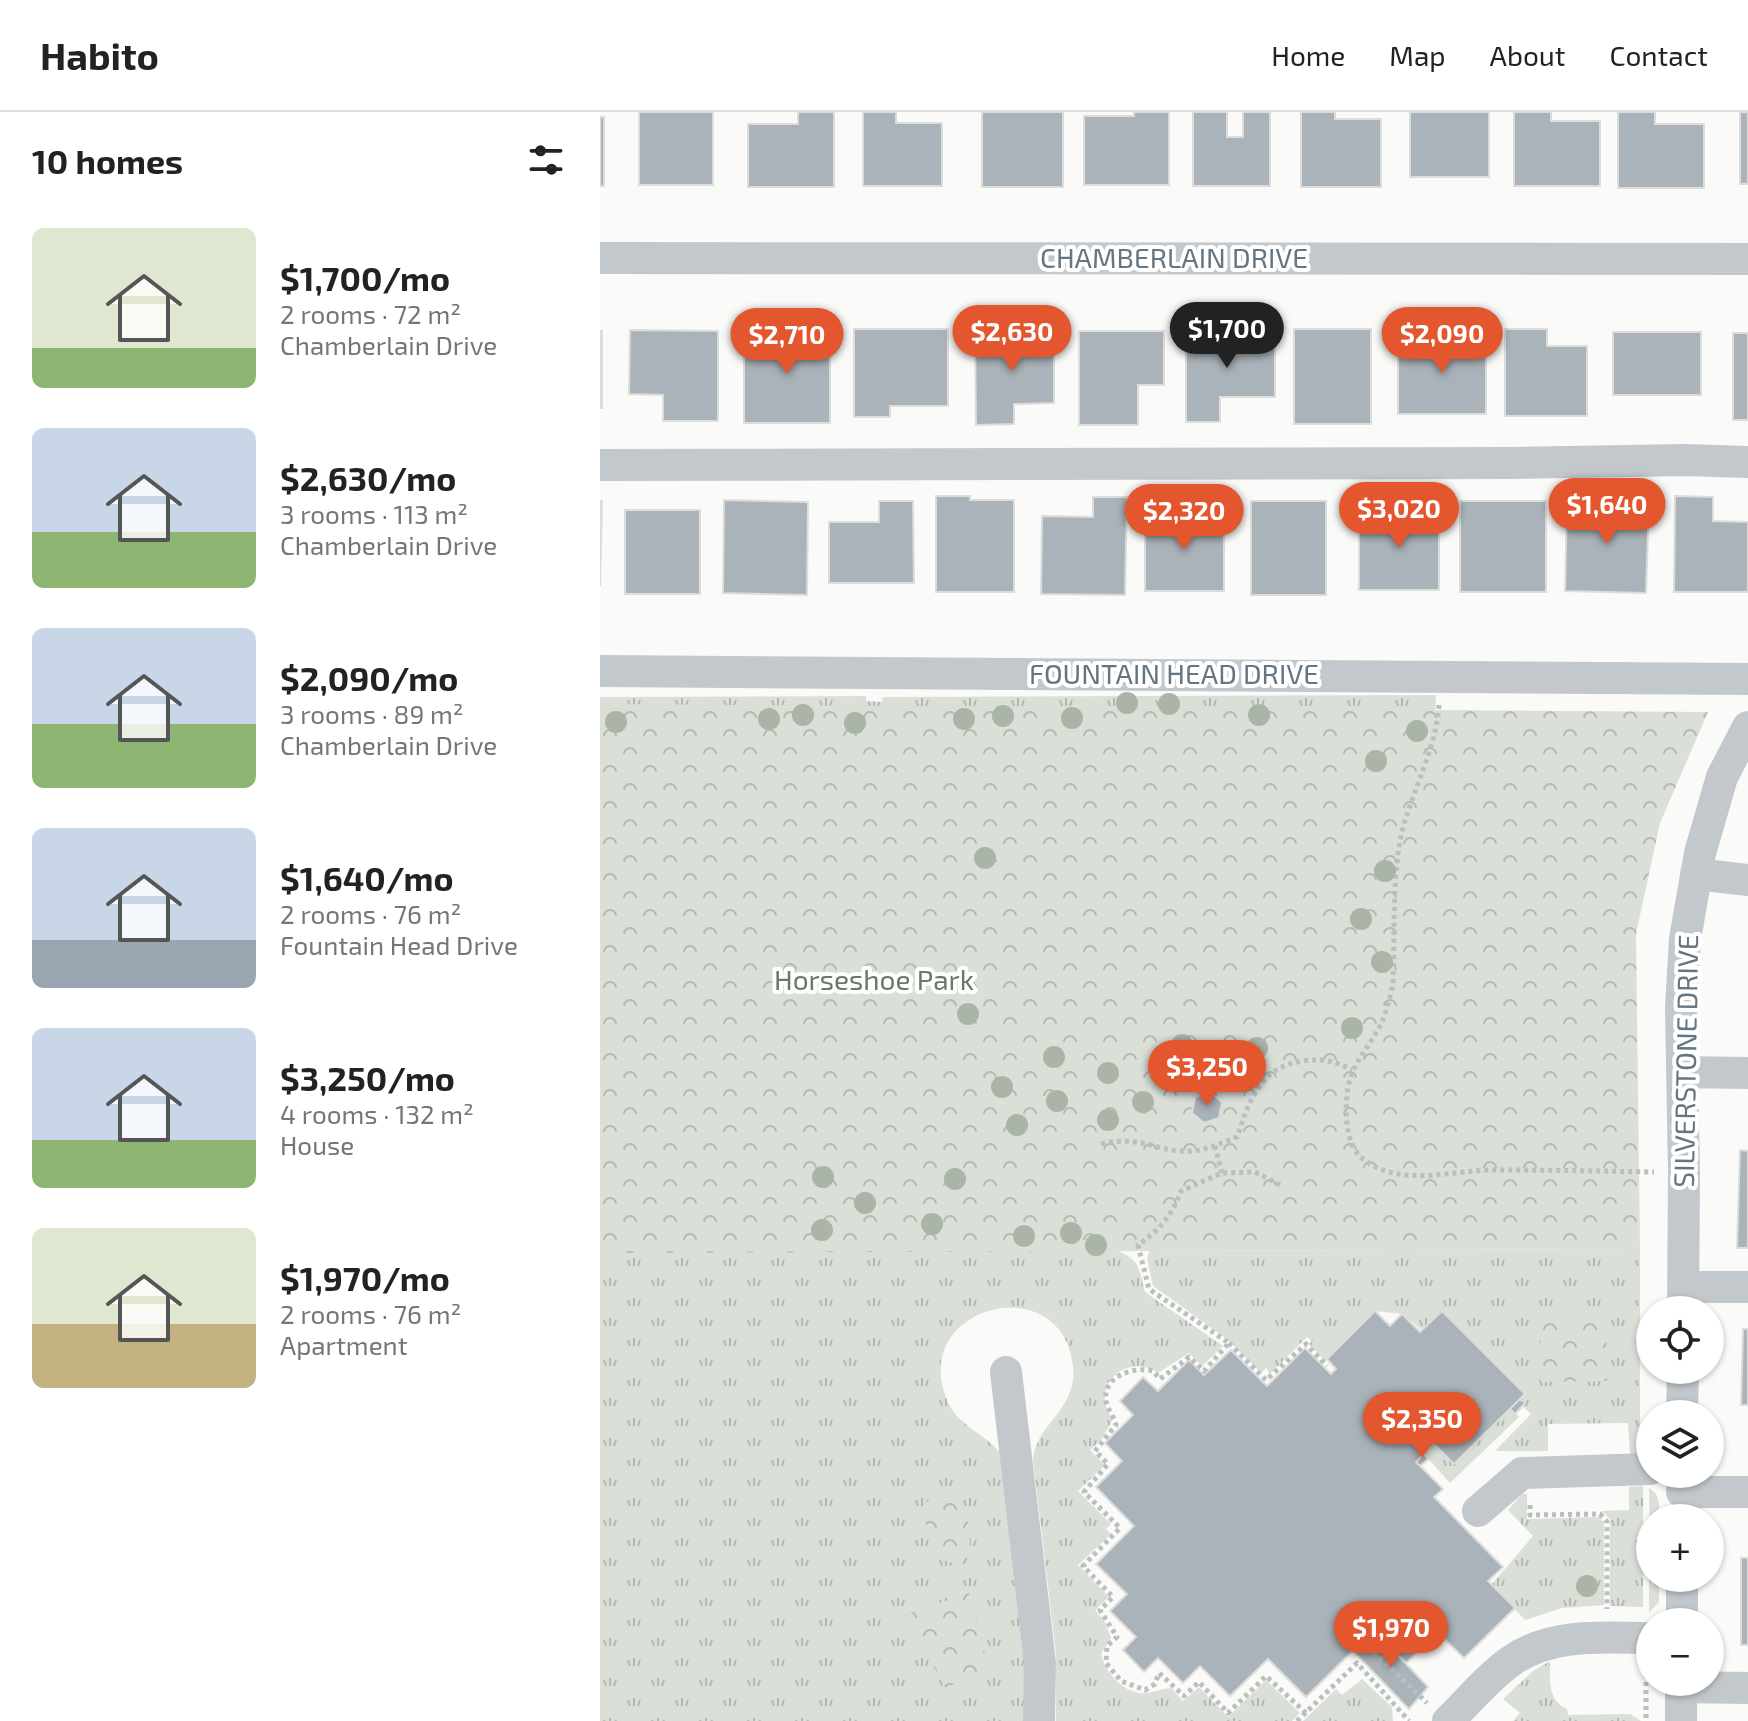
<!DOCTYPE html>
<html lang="en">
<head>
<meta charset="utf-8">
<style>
	body { margin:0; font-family:"Exo 2",sans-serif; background:#f6f6f6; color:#222; height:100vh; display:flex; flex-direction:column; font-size:30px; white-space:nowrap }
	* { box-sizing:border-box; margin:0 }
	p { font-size:26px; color:#767676 }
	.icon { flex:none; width:44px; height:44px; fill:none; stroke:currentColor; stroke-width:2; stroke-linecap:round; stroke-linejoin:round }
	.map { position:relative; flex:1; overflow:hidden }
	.sheet { display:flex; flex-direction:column; background:#fff; width:600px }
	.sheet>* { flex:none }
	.fabs { position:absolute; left:1036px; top:1184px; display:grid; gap:16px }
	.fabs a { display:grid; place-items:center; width:88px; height:88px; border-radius:50%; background:#fff; box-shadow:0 2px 6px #0004; font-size:40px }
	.price { position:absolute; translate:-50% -68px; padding:0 18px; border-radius:28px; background:#e4572e; color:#fff; font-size:26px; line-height:52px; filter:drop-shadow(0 2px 4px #0008) }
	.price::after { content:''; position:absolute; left:50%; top:48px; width:24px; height:18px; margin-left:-12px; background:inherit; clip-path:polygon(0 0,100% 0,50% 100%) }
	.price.selected { background:#222; color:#fff }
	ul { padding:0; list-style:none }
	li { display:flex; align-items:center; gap:24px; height:200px; padding:0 32px }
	li span { display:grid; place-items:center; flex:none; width:224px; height:160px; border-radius:12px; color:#555 }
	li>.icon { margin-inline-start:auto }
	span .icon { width:96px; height:96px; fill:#fffc; stroke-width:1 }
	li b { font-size:34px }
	h2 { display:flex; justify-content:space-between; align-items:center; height:96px; padding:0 32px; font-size:34px }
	header { display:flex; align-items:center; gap:48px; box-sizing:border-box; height:112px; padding:0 40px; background:#fff; border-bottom:2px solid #e0e0e0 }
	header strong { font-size:38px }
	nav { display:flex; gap:44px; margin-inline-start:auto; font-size:28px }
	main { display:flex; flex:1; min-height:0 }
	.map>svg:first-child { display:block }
	.grass { fill:url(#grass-tufts) }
	.forest { fill:url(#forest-crowns) }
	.building { fill:#aab3b9; stroke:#dcdcda; stroke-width:2 }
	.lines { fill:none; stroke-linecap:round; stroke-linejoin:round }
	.path { stroke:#bbbfc2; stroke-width:5; stroke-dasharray:4 4; stroke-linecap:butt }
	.minor { stroke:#c3c8cc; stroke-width:32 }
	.tree { fill:#aab4a7 }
	.labels { text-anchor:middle; stroke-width:8; stroke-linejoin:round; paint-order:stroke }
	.street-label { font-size:28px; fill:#657683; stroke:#fff }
	.park-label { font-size:28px; fill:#687a64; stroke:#fff }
</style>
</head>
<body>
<header>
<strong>Habito</strong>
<nav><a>Home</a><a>Map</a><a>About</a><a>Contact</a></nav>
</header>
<main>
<section class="sheet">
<h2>10 homes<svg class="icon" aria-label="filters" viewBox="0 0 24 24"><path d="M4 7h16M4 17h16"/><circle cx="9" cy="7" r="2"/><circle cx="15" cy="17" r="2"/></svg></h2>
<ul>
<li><span style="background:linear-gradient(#dfe7d0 75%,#8fb573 0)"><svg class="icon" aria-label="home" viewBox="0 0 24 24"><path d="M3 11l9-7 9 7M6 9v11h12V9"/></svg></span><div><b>$1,700/mo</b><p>2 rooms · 72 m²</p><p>Chamberlain Drive</p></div></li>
<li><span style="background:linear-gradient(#c9d6e8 65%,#8fb573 0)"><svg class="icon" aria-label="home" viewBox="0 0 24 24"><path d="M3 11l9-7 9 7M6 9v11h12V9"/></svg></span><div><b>$2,630/mo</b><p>3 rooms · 113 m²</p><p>Chamberlain Drive</p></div></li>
<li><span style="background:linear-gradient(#c9d6e8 60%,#8fb573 0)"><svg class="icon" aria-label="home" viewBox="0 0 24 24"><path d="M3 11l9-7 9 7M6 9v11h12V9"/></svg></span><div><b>$2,090/mo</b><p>3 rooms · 89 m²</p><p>Chamberlain Drive</p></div></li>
<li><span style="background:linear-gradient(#c9d6e8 70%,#9aa5b1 0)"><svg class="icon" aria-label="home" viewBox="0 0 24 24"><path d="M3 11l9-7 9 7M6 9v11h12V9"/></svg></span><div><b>$1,640/mo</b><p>2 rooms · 76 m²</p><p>Fountain Head Drive</p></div></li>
<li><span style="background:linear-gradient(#c9d6e8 70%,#8fb573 0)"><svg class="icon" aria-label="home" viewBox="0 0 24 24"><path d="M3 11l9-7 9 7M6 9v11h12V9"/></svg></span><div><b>$3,250/mo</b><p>4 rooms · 132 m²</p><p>House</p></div></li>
<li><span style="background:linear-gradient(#dfe7d0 60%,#c2b280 0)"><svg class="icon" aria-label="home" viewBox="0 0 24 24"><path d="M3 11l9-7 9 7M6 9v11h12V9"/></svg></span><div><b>$1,970/mo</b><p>2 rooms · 76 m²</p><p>Apartment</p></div></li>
</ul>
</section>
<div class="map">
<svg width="1148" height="1609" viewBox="0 0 1148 1609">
	<defs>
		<pattern id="grass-tufts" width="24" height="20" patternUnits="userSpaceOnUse" patternTransform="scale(2)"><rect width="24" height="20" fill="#dadfd7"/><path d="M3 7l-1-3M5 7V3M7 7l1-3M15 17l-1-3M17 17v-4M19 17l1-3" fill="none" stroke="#b4b9b4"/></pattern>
		<pattern id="forest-crowns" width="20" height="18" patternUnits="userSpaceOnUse" patternTransform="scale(2)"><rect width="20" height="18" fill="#dadfd7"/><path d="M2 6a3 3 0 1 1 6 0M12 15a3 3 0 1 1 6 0" fill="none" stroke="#b4b9b4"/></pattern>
	</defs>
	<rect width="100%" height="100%" fill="#fafaf8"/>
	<path class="grass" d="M836 583 835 602 518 1139C541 1148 539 1158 545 1180L623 1234 602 1254 589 1241 558 1261C527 1239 487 1275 513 1307L502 1327 490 1338 505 1353 478 1379 511 1412 506 1417 511 1422 478 1453 509 1485 495 1498 505 1510 511 1526 501 1542C505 1559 521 1579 540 1581 549 1582 561 1577 571 1576L583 1589 599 1575 628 1605 666 1568 700 1601 692 1609H456V1542L433 1348C436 1311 478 1298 473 1254 462 1153 303 1195 349 1292 360 1315 386 1322 401 1342L427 1541 426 1609H0V585L266 584V589L282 590 283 585Z
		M1040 1137V1342H1030L1028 1311 948 1312V1339H895L931 1302 922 1294 921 1288 926 1282 842 1199 822 1218 802 1202 775 1199 725 1249 709 1232 712 1229 707 1225 670 1262 666 1256 661 1261 627 1227 553 1174 547 1147 549 1139Z
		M910 1297 919 1305 850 1371 824 1342 834 1332 854 1352Z
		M1043 1374V1420L1040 1421 1041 1427H1043V1495L1010 1494V1407L1002 1399 1029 1398V1375Z
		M1049 1376C1061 1382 1059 1394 1059 1406H1050V1420Z
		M922 1382H927V1407L999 1405 1004 1410V1493L962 1496 925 1508 892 1472 933 1424 908 1398Z
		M1049 1427 1050 1466H1059V1490L1049 1501Z
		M950 1549C950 1567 947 1588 967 1597L968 1603 1030 1602 1041 1609H913L920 1601 903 1587 933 1559Z
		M762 1567 792 1595 793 1609H703L736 1577 742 1583Z"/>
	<path class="forest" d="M0 592 1108 600 1060 711 1036 822 1040 1137 0 1141Z
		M1006 1202 1007 1269 941 1270 940 1203Z
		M353 1382 362 1385C368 1409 375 1432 364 1455L335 1445 322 1399 324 1391Z
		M369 1481 388 1554 346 1577 305 1503Z"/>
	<path class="building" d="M39 0H113V73H39Z
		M198 0H234V75H148V12H198Z
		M263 0H296V11H342V74H263Z
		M382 0H463V75H382Z
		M534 0H569V73H484V4H534Z
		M593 0H627V25H643V0H670V74H593Z
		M701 0H735V7H781V75H701Z
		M810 0H889V65H810Z
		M914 0H951V9H1000V74H914Z
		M1018 0H1055V12H1104V76H1018Z
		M1140 0H1148V72H1140Z
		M0 5H4V74H0Z
		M144 217H230V311H144Z
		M254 217H348V294H290V305H254Z
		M694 217H771V312H694Z
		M905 217H947V234H987V304H905Z
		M30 218 118 219V309H63V283L29 282Z
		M0 219H2V296H0Z
		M454 219V291L414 292V312L376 313 375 221Z
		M479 219H564V273H538V313H479Z
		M586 220H675V285H620V310H586Z
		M1013 220H1101V283H1013Z
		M1133 221H1148V308H1133Z
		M798 224H886V302H798Z
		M336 384H370V388H414V480H336Z
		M1075 384 1113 385V409L1148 410V480H1074Z
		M493 385H527L525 483 441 482 442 404 493 405Z
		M124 388 208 390 207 483 123 481Z
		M967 388 1049 390 1046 481 965 479Z
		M0 389H2L0 474Z
		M279 389H313L314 471H229V410H279Z
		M651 389H726V483H651Z
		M860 389H946V480H860Z
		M759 397H839V478H759Z
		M25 398H100V482H25Z
		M545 401H624V479H545Z
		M610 980 622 990 619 1006 604 1011 592 1001 595 985Z
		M1140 1038 1148 1039V1136H1137Z
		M775 1199 790 1214 802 1202 820 1220 842 1199 925 1282 854 1352 834 1332 816 1350 843 1377 834 1385 903 1455 888 1469 915 1496 864 1546 837 1520 806 1551 774 1518 706 1585 668 1547 630 1584 600 1554 583 1571 558 1546 544 1560 523 1538 536 1525 510 1499 527 1482 496 1452 534 1414 496 1375 522 1349 505 1331 533 1303 520 1289 543 1265 558 1279 589 1248 604 1263 631 1238 667 1274 705 1236 731 1262 736 1257 727 1247Z
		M1143 1217H1148V1293H1141Z
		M920 1287 925 1291 915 1302 910 1297Z
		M824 1342 828 1347 820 1354 816 1350Z
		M1141 1446H1148V1533H1141Z
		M774 1518 828 1575 809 1597 753 1539Z"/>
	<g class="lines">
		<path class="path" d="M839 593C836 640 809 683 800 729 792 775 795 824 793 871 790 885 787 899 781 912 769 936 749 954 747 983 745 1006 746 1037 767 1050 805 1075 852 1058 894 1058 947 1058 1000 1059 1054 1060
			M501 1032C542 1022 560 1042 594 1039 609 1037 623 1030 637 1025 649 989 661 954 703 949 722 946 735 949 752 958
			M615 1034 622 1061
			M680 1073 655 1060 622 1061 581 1079C572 1104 559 1118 538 1133L549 1177 629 1231 604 1259 589 1245 560 1267 553 1259C534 1254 502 1264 506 1289 507 1297 514 1304 516 1313L495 1339 508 1352 484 1380 520 1416 483 1454 513 1485 500 1498 517 1525 507 1534 506 1551 521 1569 545 1578 555 1572 559 1561 584 1584 599 1570 628 1601 666 1564 706 1601
			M629 1231 666 1268 706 1232 727 1254
			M930 1393V1403L1000 1402 1007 1410V1497
			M768 1534 827 1591
			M1046 1554V1609
			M697 1609 757 1551 809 1609"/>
		<path class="minor" d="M0 146 1148 147
			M0 353 910 351 1085 348 1148 350
			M0 559 1148 567
			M1096 762 1148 768
			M1082 960 1148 961
			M1084 1175H1148
			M1083 1198 1084 1061 1081 896 1085 827 1100 741 1122 665 1148 615
			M406 1260 440 1551 439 1609
			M1082 1302 1083 1258
			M1082 1380H1148
			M878 1399 922 1361 1050 1357
			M1082 1510V1466
			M1081 1575 1148 1576
			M848 1609C868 1590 888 1565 911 1549 952 1520 1003 1526 1050 1526
			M1081 1609V1570"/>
	</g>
	<g class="tree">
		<circle cx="527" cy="591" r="11"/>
		<circle cx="569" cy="592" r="11"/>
		<circle cx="203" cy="603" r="11"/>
		<circle cx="659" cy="603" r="11"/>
		<circle cx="403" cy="604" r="11"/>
		<circle cx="472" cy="606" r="11"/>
		<circle cx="169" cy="607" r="11"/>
		<circle cx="364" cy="607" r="11"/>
		<circle cx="16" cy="610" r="11"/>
		<circle cx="255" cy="611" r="11"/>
		<circle cx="817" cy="619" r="11"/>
		<circle cx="776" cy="649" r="11"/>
		<circle cx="385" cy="746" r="11"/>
		<circle cx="785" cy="759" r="11"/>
		<circle cx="761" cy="807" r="11"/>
		<circle cx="782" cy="850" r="11"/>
		<circle cx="368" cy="902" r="11"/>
		<circle cx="752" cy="916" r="11"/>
		<circle cx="582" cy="933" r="11"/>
		<circle cx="657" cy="936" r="11"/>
		<circle cx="454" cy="945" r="11"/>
		<circle cx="508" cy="961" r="11"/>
		<circle cx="402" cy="975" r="11"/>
		<circle cx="457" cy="989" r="11"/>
		<circle cx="543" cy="990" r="11"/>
		<circle cx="508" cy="1008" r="11"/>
		<circle cx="417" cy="1013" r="11"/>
		<circle cx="223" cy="1065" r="11"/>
		<circle cx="355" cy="1067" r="11"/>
		<circle cx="265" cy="1091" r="11"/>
		<circle cx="332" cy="1112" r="11"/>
		<circle cx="222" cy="1118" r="11"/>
		<circle cx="471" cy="1121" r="11"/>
		<circle cx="424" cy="1124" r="11"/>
		<circle cx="496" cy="1133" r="11"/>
		<circle cx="987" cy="1474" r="11"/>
	</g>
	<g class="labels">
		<g class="street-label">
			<text x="574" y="156">CHAMBERLAIN DRIVE</text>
			<text x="574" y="572">FOUNTAIN HEAD DRIVE</text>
			<text transform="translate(1086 949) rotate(-89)" y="10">SILVERSTONE DRIVE</text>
		</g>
		<g class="park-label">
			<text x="274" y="878">Horseshoe Park</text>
		</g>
	</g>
</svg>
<div class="fabs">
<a><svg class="icon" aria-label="locate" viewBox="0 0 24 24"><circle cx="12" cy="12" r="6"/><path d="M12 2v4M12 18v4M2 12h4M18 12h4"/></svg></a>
<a><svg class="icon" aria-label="layers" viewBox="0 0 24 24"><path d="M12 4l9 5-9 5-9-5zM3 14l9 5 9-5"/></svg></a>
<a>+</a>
<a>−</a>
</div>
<b class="price selected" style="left:627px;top:258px">$1,700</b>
<b class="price" style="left:412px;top:261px">$2,630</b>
<b class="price" style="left:842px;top:263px">$2,090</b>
<b class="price" style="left:187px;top:264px">$2,710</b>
<b class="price" style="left:1007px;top:434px">$1,640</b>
<b class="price" style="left:799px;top:438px">$3,020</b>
<b class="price" style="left:584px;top:440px">$2,320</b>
<b class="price" style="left:607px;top:996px">$3,250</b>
<b class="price" style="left:822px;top:1348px">$2,350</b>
<b class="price" style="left:791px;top:1557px">$1,970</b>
</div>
</main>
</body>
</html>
